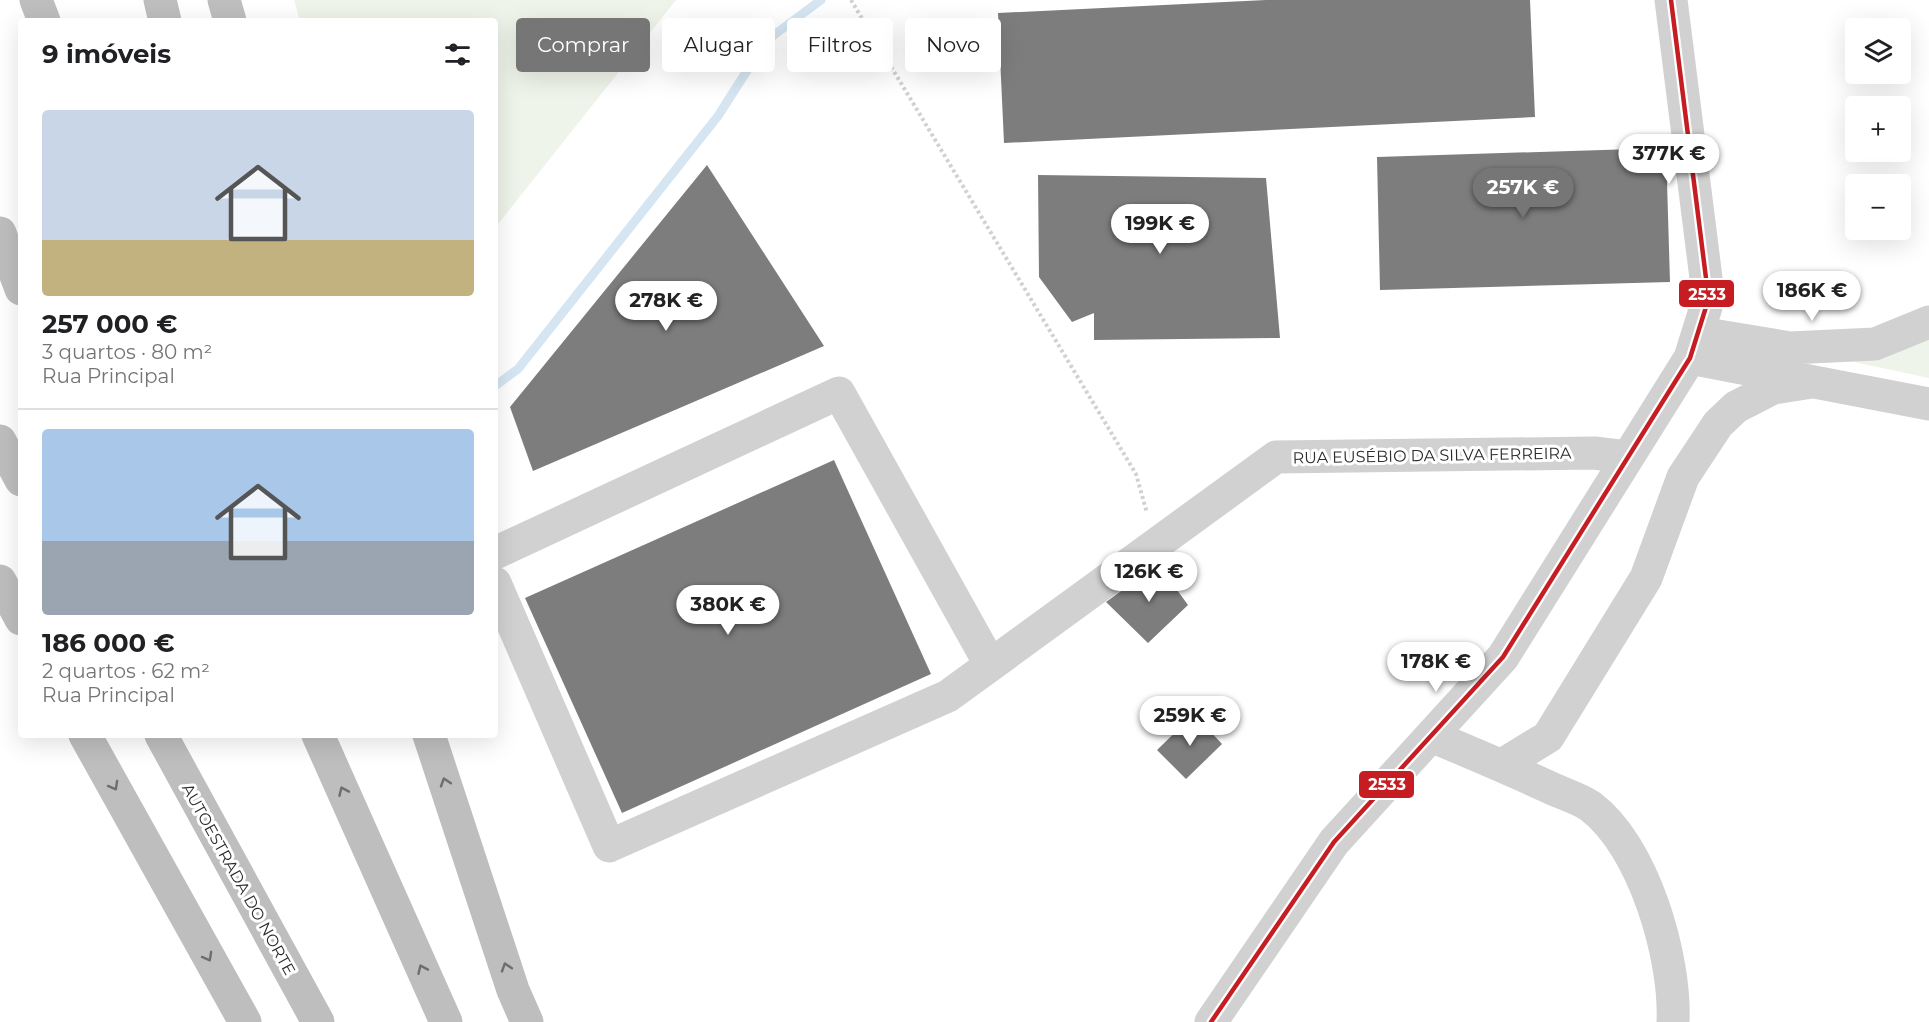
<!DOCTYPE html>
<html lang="pt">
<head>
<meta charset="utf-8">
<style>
	body { margin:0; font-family:Montserrat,sans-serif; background:#f2f2f2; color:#202124; height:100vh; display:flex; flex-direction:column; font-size:22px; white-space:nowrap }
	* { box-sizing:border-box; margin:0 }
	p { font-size:20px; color:#757577 }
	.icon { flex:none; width:33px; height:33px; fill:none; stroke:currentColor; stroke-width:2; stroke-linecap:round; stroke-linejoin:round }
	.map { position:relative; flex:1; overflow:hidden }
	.panel { position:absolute; left:18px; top:18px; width:480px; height:720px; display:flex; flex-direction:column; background:#fff; border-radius:6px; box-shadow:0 6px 24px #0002 }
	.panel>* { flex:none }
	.top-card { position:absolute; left:516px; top:18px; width:570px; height:54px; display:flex; gap:12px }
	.tools { position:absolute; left:1845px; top:18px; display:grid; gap:12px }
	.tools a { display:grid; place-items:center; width:66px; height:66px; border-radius:6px; background:#fff; box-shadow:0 6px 24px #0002; font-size:30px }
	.price { position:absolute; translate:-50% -51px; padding:0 14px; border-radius:21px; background:#fff; color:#222; font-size:20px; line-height:39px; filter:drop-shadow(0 2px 3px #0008) }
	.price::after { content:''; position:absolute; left:50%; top:36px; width:18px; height:14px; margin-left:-9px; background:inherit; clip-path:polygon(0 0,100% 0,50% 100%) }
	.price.selected { background:#767676; color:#fff }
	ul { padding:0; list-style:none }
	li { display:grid; align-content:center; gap:12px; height:318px; padding:0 24px }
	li+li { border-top:2px solid #e0e0e0 }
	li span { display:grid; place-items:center; height:186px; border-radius:6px; color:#555 }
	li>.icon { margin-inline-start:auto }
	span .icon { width:108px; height:108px; fill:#fffc; stroke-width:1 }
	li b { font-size:26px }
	h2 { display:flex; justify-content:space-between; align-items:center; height:72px; padding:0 24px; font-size:26px }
	.pill { padding:0 21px; border-radius:6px; background:#fff; box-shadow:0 6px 24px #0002; font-size:21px; line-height:54px }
	.pill.selected { background:#767676; color:#fff }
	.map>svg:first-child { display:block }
	.green { fill:#eff4ea }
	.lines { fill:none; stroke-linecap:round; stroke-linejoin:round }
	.stream { stroke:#d5e6f2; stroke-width:9 }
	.building { fill:#7d7d7d }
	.path { stroke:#d1d1d1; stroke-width:4; stroke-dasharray:3 3; stroke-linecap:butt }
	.minor { stroke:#d1d1d1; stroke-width:33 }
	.highway { stroke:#bebebe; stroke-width:33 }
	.bus-1-casing { stroke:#fff; stroke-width:9 }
	.bus-1 { stroke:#c61d23; stroke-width:4.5 }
	.oneway { stroke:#6e6e6e }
	.labels { text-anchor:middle; stroke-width:6; stroke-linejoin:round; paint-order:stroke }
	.street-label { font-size:16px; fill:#2c2c2c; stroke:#fff }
	.line-badge { stroke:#fff; stroke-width:2 }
	.badge-label { font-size:16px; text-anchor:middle; font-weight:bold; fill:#fff }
</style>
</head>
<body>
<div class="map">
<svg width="1929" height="1022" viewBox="0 0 1929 1022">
	<rect width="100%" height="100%" fill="#fff"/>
	<path class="green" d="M294 0H676L495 228V21H300Z
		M1929 329V378L1854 362Z"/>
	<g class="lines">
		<path class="stream" d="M495 386 518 369 718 116 766 41 821 0"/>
	</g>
	<path class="building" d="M1266 0H1530L1535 117 1004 143 998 13Z
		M1666 148 1670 282 1380 290 1377 157Z
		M707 165 824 346 533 471 510 407Z
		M1038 175 1266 178 1280 338 1094 340V313L1072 322 1039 277Z
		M834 460 931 674 622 813 525 598Z
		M1158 564 1188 605 1148 643 1106 602Z
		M1194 714 1222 744 1186 779 1157 750Z"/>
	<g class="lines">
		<path class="path" d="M851 0 1136 474 1147 513"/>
		<path class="minor" d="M1700 333 1790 348 1875 344 1929 322
			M1690 358 1929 404
			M495 553 839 393 990 664
			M495 583 609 846 948 696 1276 457 1594 453 1628 457
			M1431 736C1472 753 1512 770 1553 789 1564 794 1580 799 1590 806 1644 846 1676 958 1673 1022
			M1502 765 1548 737 1646 578 1683 477 1718 424 1736 407 1773 388 1812 382
			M1211 1022 1334 842 1503 657 1690 358 1706 307 1707 286 1671 0"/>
		<path class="highway" d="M36 0 44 21
			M160 0 165 21
			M224 0 230 21
			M0 233 21 289
			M0 441 21 480
			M0 581 21 619
			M85 735 245 1022
			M161 735 318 1022
			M318 735 446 1022
			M429 735 513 990 527 1022"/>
		<g class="bus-1-casing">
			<path id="bus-1" d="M1211 1022 1334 842 1503 657 1690 358 1706 307 1707 286 1671 0"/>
		</g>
		<use href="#bus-1" class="bus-1"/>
	</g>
	<defs><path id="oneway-chevron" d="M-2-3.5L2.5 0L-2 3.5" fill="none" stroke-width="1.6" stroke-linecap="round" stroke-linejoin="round" transform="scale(1.5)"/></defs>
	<g class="oneway">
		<use href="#oneway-chevron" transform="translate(445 782) rotate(-108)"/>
		<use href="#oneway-chevron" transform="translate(114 786) rotate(61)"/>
		<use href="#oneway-chevron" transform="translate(343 791) rotate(-114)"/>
		<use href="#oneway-chevron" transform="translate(208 957) rotate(61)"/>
		<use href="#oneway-chevron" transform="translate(506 967) rotate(-108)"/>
		<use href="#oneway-chevron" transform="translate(422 969) rotate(-114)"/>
	</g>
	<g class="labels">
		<g class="street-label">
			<text transform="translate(1432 455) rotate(-1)" y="6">RUA EUSÉBIO DA SILVA FERREIRA</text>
			<text transform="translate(239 879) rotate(61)" y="6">AUTOESTRADA DO NORTE</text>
		</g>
	</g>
	<g class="line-badge">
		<rect x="1678" y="279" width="57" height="29" rx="6" fill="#c61d23"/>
		<rect x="1358" y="770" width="57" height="29" rx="6" fill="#c61d23"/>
	</g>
	<g class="badge-label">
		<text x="1707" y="300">2533</text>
		<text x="1387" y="790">2533</text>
	</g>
</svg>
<div class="tools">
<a><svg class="icon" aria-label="layers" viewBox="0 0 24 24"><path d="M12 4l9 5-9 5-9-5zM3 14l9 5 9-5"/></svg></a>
<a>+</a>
<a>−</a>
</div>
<b class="price" style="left:1669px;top:185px">377K €</b>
<b class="price selected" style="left:1523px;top:219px">257K €</b>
<b class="price" style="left:1160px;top:255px">199K €</b>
<b class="price" style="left:1812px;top:322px">186K €</b>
<b class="price" style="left:666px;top:332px">278K €</b>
<b class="price" style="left:1149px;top:603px">126K €</b>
<b class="price" style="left:728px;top:636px">380K €</b>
<b class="price" style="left:1436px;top:693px">178K €</b>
<b class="price" style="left:1190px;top:747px">259K €</b>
<div class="top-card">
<a class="pill selected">Comprar</a>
<a class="pill">Alugar</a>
<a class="pill">Filtros</a>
<a class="pill">Novo</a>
</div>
<section class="panel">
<h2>9 imóveis<svg class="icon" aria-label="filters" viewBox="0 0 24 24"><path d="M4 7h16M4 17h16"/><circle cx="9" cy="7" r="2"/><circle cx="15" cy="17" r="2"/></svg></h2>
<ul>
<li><span style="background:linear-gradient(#c9d6e8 70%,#c2b280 0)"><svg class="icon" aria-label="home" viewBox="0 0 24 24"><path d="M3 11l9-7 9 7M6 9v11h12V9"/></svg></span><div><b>257 000 €</b><p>3 quartos · 80 m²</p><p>Rua Principal</p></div></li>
<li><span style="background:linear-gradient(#a9c7e8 60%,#9aa5b1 0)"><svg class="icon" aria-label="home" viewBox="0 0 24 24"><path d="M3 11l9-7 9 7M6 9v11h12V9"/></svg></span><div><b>186 000 €</b><p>2 quartos · 62 m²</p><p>Rua Principal</p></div></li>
</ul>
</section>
</div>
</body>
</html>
